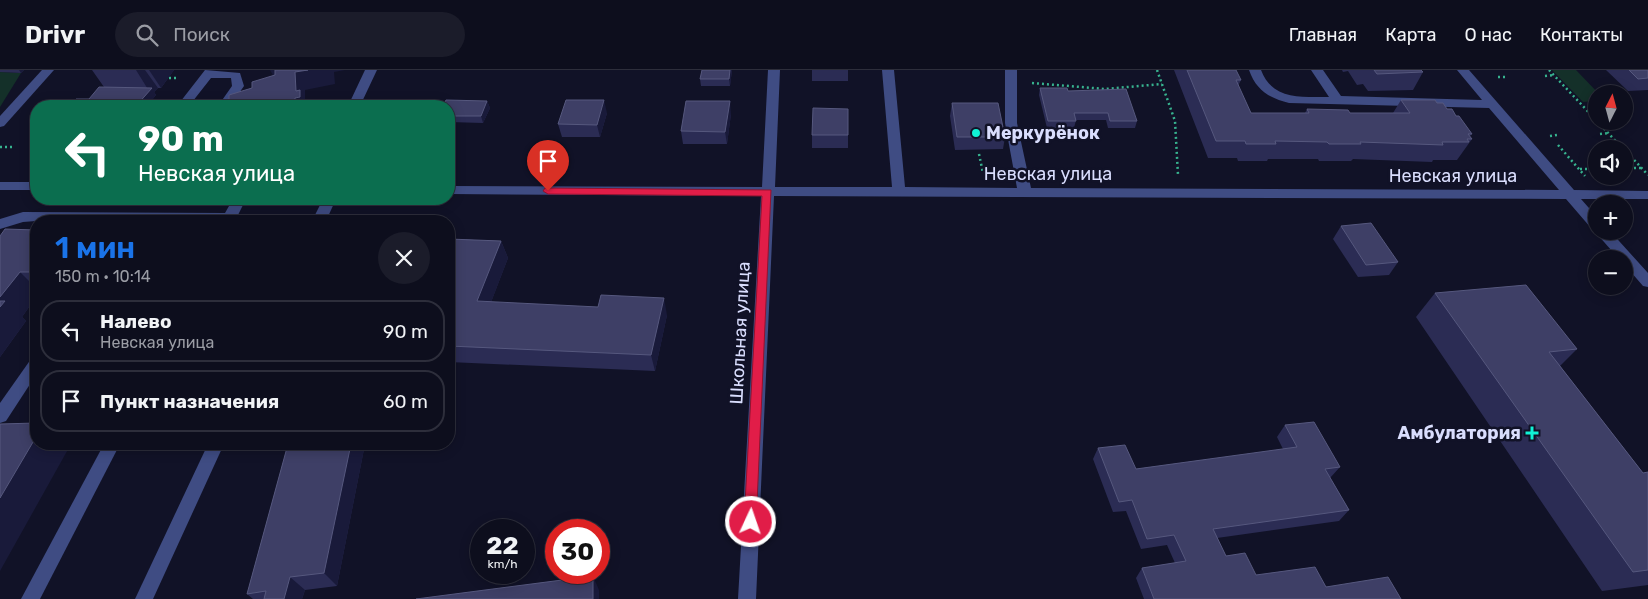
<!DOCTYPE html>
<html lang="ru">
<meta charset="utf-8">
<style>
:root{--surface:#0d0e1d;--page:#1b1c2a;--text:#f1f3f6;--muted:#9a9ca4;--line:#2d2e3b;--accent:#1a73e8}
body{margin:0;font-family:Rubik,sans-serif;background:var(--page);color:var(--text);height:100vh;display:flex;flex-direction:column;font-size:19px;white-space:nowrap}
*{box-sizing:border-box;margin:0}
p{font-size:16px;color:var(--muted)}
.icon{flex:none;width:28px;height:28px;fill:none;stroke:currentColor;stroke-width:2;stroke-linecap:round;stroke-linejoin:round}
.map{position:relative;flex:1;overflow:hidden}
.drawer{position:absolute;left:30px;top:145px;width:425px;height:235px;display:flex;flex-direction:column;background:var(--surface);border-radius:20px;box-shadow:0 2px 12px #0003,0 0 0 1px var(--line)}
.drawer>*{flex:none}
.top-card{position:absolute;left:30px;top:30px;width:425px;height:105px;border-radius:20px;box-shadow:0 2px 12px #0003,0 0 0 1px var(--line);background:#0b6e4f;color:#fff;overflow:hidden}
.needle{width:32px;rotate:6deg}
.fabs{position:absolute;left:1588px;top:15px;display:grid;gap:10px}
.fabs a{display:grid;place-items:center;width:45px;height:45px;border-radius:50%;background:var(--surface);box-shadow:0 2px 12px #0003,0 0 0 1px var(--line);font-size:25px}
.speed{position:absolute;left:470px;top:449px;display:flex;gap:10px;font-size:25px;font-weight:700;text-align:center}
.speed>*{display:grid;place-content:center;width:65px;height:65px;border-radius:50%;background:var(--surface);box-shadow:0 2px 12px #0003,0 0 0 1px var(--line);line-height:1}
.speed small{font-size:12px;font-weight:400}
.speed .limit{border:8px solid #d22;background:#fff;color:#111}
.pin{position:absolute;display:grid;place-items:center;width:42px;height:42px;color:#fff;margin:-51px -21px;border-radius:50% 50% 50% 0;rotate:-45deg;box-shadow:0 0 5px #0007}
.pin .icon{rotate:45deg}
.me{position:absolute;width:55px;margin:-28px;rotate:3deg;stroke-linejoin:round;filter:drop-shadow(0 0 4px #0008)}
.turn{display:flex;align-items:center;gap:18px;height:105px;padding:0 25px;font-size:22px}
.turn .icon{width:65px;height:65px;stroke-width:2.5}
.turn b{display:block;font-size:35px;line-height:42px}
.round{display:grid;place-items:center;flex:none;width:52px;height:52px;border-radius:26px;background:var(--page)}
.overview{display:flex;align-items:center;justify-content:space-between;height:85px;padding:0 25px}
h1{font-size:30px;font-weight:600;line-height:38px;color:var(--accent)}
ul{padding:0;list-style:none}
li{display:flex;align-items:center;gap:15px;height:62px;margin:0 10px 8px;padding:0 15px;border:2px solid var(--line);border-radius:20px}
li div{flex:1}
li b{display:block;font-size:19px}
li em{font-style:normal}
header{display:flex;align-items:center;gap:30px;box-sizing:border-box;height:70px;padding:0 25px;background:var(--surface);border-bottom:1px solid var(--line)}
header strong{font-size:24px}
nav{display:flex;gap:28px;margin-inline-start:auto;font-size:18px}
.search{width:350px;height:45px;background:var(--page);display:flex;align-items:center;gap:12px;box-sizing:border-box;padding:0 18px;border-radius:28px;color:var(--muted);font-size:19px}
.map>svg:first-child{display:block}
.green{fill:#143029}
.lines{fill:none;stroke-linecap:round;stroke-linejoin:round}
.path{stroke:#37b38f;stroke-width:2.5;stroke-dasharray:2 3;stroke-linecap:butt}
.minor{fill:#3f4c83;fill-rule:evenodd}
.wall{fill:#2b2c54}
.shaded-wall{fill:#191a3a}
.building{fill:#3e3f66;stroke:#56587e}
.route{fill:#e11d48;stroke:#92132f}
.poi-dot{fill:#10f2d5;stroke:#111227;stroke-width:2}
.labels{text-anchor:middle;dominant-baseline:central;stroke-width:5;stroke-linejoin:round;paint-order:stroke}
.poi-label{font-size:18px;font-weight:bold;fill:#d9ddfd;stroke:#111227;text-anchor:start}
.street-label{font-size:18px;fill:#d9ddfd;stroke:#111227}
</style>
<header>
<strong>Drivr</strong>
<div class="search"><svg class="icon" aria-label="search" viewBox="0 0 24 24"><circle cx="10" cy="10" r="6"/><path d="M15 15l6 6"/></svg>Поиск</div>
<nav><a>Главная</a><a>Карта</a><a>О нас</a><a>Контакты</a></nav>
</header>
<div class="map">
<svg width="1648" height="529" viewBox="0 0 1648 529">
<rect width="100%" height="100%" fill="#111227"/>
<g class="green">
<polygon points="1552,0 1576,0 1599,24 1596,24 1596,31 1583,32"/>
<polygon points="0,2 21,3 0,37"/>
</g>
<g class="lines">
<g class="path">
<polyline points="1157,0 1175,51 1178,105"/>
<polyline points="1549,0 1596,50"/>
<polyline points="1545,6 1554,5"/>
<polyline points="1498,7 1505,7"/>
<polyline points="169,8 179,8"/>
<polyline points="1032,13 1105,19 1162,14"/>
<polyline points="1597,51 1623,79"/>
<polyline points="1600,64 1609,63"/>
<polyline points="1550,66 1557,65"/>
<polyline points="1558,75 1585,106"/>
<polyline points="0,77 12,77"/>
<polyline points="1624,79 1648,105"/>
<polyline points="979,84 983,103"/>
<polyline points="1624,98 1641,98"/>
<polyline points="1580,99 1596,99"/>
</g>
<g class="minor">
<polygon points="42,0 54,0 4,56 0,57 0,46"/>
<polygon points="205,0 240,3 244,16 230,36 218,36 232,16 231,8 211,8 189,36 177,36"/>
<polygon points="365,0 377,0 360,36 348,36"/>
<path d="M768 0H780L775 117H892L882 0H894L905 117 1017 118 1005 53V0H1017V53L1031 118 1559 120 1489 38 1289 33C1269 28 1256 20 1249 0H1261C1272 30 1302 27 1329 27L1311 0H1323L1341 26 1482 30 1457 0H1469L1574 120 1648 121V129H1581L1596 146V161H1610L1648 203V217L1643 216 1624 194V189H1619L1597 164 1595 161 1596 160 1591 158 1566 129 774 126 756 529H738L761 126 449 124V116L762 117Z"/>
<rect x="0" y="112" width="36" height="8"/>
<polygon points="233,129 246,129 235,151 36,151 23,152 0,159 0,149 23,142 225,143"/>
<polygon points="323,129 336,129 326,151 312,151"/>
<polygon points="36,287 36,305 6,351 0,353 0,333 31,289"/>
<polygon points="104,374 120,374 40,529 21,529"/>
<polygon points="208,374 224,374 153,529 135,529"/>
</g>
</g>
<g class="wall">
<polygon points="0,0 24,0 21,3 0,2"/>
<polygon points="92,0 174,0 161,18 158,18 154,22 156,25 147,36 69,36 89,29 104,17"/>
<polygon points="702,0 732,0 730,16 701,16 700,9"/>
<rect x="812" y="0" width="36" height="11"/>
<polygon points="1174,0 1236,0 1241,10 1238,16 1251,43 1305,43 1307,39 1350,43 1393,43 1401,30 1437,33 1447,39 1456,46 1472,64 1470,66 1472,69 1457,90 1433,90 1432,92 1353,89 1351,91 1319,91 1318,89 1268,89 1267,91 1238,91 1237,88 1208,88"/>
<polygon points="1342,0 1421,0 1423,2 1413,20 1368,21 1363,14 1357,15 1348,1 1343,2"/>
<polygon points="1606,0 1648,0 1648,20 1628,21"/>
<polygon points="1040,18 1068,21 1137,51 1135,58 1108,58 1106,50 1076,50 1074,58 1047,58 1039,25"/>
<polygon points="487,31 490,38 483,53 449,52 449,36"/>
<polygon points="952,33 1005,67 1003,79 955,80 950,46"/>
<polygon points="607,43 600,67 562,67 558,54"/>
<polygon points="731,44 727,74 683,74 681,61"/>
<rect x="812" y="65" width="36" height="13"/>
<polygon points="1341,156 1398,192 1389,205 1358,207 1333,169"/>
<polygon points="36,160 36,227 22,247 26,251 0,287 0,166"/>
<polygon points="449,169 501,171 508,188 491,232 667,245 655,301 449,292"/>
<polygon points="1435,223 1577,279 1560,296 1643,403 1648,402 1648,515 1602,521 1416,247"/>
<polygon points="1285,355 1340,397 1330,408 1349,440 1339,451 1217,468 1226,486 1256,505 1401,529 1144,529 1136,508 1142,498 1175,493 1167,475 1141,479 1126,441 1113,442 1093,389 1098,378 1136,399 1283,379 1277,367"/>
<polygon points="288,374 365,374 337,516 305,520 302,529 253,529 247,524"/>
</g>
<g class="shaded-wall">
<polygon points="19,0 24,0 21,3"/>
<polygon points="136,0 145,0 158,18 154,22 156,25 147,36 136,36 149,21"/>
<polygon points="149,0 174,0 161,18"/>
<polygon points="270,0 276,0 279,16"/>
<polygon points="308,0 345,0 334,2 335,14 305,20 305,29 309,36 297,36 295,34 295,2"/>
<polygon points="730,0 732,0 730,16 729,9"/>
<polygon points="604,30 607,43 600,67 597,55"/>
<polygon points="233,31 236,36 231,36 229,32"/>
<polygon points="487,31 490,38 483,53 481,46"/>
<polygon points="730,31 731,44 727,74 725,62"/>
<polygon points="501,171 508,188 485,248 477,231"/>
<polygon points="20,202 36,218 36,227 22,247 26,251 0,287 0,227"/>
<polygon points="664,228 667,245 655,301 651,285"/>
<polygon points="36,367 36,374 71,374 0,501 0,428"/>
<polygon points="351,374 365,374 337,516 324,503"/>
<polygon points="593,506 599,520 599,529 593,529"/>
<polygon points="290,507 305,520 302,529 284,529"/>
</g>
<g class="building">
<polygon points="275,0 308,0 295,2 296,21 300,20 300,27 295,28 295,34 300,33 300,36 233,36 233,31 229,32 229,25 252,18 252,12 275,5"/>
<polygon points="702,0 730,0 729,9 700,9"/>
<polygon points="1187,0 1236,0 1241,10 1236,10 1251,43 1309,43 1307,39 1348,40 1350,43 1410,43 1401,30 1435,30 1437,33 1443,33 1447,39 1452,39 1456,46 1459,46 1472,64 1468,64 1472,69 1467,69 1469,72 1442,72 1443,75 1360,72 1361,74 1329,74 1327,72 1275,71 1276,74 1246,74 1245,71 1216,71"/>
<polygon points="1374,0 1421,0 1423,2 1377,4"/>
<polygon points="1629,0 1648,0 1648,8 1638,9"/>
<polygon points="99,17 152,18 136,36 69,36 76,29 89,29"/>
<polygon points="1040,18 1067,18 1068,21 1126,19 1137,51 1110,51 1108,43 1074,43 1076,51 1048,51"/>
<polygon points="446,30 487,31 481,46 449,46 449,36 443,36"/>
<polygon points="566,30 604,30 597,55 558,54"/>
<polygon points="686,31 730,31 725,62 681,61"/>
<polygon points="952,33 998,33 1005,67 957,67"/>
<polygon points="813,38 848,39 848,65 812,65"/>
<polygon points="1371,153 1398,192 1366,195 1341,156"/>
<polygon points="5,159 36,160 36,202 20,202 0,227 0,166"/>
<polygon points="449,169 501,171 477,231 598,237 601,225 664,228 651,285 449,276"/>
<polygon points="1526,215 1577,279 1549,282 1643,403 1648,402 1648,500 1633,502 1435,223"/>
<polygon points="0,231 5,231 0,237"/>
<polygon points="1314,352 1340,397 1325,399 1349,440 1213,459 1226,486 1245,483 1256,505 1315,497 1326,517 1388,507 1401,529 1154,529 1142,498 1186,491 1174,465 1147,469 1132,430 1119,432 1098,378 1125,375 1136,399 1297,377 1285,355"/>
<polygon points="36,353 36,367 0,428 0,354"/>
<polygon points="288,374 351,374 324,503 290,507 284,529 264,529 266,521 247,524"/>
<polygon points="593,506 593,529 416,529"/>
</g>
<polygon class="route" points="545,118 771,120 756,456 751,458 746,456 744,452 762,126 548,124 543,121"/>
<g class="poi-dot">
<circle cx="976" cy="63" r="5"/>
<path d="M1529.5 355.5h5v5h5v5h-5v5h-5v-5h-5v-5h5z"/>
</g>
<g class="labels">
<g class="poi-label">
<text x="986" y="63">Меркурёнок</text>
<text x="1521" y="363" text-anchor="end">Амбулатория</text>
</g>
<g class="street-label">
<text x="1048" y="104">Невская улица</text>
<text x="1453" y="106">Невская улица</text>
<text transform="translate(740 263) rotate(-87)">Школьная улица</text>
</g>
</g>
</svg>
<div class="fabs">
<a><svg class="needle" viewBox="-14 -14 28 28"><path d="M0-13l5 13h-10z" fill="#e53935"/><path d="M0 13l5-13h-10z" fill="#9a9ca4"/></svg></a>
<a><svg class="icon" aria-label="sound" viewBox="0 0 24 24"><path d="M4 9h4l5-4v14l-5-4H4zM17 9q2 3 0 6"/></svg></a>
<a>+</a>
<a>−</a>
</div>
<div class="speed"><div>22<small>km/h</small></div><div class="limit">30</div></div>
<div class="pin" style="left:548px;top:121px;background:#d93025"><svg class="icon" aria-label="arrive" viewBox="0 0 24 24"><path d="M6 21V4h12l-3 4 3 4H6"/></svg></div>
<svg class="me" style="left:751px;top:452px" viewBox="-20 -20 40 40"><circle r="17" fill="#e11d48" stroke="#fff" stroke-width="3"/><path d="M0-11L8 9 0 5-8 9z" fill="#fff"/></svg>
<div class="top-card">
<div class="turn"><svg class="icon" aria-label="left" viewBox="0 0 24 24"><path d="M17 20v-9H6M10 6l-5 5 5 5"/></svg><div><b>90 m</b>Невская улица</div></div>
</div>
<section class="drawer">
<div class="overview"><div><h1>1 мин</h1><p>150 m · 10:14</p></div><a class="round"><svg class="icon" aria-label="close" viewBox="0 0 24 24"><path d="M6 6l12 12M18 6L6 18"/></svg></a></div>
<ul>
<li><svg class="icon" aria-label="left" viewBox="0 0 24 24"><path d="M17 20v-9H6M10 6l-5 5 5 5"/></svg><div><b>Налево</b><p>Невская улица</p></div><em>90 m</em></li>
<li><svg class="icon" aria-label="arrive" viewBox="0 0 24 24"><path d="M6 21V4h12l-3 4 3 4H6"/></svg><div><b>Пункт назначения</b></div><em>60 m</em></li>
</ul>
</section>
</div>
